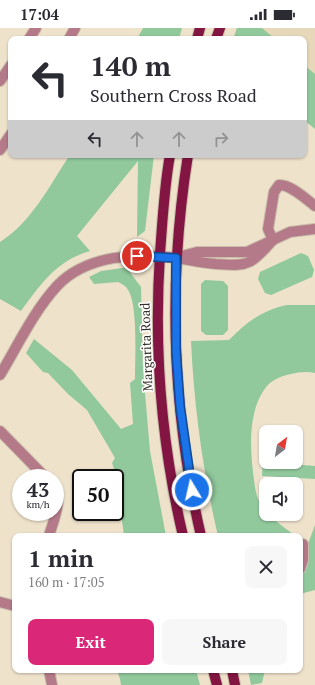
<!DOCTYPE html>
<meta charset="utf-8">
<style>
:root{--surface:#fff;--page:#f7f7f7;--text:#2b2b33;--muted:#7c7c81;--accent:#db2777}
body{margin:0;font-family:"PT Serif",serif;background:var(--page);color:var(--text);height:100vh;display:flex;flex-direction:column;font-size:15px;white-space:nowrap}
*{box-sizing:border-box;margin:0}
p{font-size:13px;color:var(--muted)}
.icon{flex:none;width:22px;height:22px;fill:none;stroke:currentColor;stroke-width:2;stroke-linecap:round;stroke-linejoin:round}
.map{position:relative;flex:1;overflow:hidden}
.details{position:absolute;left:12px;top:505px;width:291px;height:140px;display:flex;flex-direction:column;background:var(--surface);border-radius:8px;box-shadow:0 1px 3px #0004}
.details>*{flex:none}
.guide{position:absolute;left:8px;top:8px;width:299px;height:122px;border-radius:8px;box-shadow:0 1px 3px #0004;background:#fff;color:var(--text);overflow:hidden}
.needle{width:26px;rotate:31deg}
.tools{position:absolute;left:259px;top:397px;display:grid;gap:8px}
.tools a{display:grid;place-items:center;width:44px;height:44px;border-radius:8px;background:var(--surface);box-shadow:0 1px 3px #0004;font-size:20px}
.speed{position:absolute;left:12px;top:441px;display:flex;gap:8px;font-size:20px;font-weight:700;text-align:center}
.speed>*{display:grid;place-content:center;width:52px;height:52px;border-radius:50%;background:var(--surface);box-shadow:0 1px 3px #0004;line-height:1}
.speed small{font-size:10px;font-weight:400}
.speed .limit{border:2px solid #111;border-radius:6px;background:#fff;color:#111}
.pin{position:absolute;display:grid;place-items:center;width:34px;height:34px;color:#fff;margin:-17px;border:2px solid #fff;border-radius:50%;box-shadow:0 1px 4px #0007}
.me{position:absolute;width:44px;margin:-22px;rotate:351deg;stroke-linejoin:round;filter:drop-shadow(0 0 3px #0008)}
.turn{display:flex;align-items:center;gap:14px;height:84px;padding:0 16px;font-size:18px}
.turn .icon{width:52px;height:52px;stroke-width:2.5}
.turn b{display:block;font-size:28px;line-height:34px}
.lanes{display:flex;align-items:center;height:38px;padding:0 16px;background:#0003;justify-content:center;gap:20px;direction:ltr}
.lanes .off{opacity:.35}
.round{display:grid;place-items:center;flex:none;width:42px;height:42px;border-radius:8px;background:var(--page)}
.head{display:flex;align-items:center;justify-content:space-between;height:68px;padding:0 16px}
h1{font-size:24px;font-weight:700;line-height:30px}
.action{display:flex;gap:8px;margin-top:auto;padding:8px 16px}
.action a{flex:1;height:46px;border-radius:8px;background:var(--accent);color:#fff;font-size:16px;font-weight:700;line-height:46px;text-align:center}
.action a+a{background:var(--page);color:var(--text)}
.status{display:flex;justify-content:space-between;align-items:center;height:28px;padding:0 20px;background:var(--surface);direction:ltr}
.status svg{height:11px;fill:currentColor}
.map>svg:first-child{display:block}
.built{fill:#e7d8ba}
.green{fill:#91c99c}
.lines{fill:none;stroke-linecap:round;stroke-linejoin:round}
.minor-casing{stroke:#c9beaa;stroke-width:12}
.major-casing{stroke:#c9beaa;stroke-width:12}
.minor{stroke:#b57a89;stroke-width:10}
.major{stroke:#821542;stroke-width:10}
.route-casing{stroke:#114b97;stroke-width:10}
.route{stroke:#1a73e8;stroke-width:7}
.labels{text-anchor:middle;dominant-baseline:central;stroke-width:3;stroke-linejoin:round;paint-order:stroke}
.street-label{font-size:13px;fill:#332e26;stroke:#fff}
</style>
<div class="status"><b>17:04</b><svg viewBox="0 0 49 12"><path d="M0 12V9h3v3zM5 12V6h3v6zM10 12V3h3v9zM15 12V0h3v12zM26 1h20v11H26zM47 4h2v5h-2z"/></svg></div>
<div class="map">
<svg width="315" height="657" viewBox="0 0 315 657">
<rect width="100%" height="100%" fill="#eee2cb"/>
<polygon class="built" points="240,0 315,0 315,84 304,76 304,11 236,11"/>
<g class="green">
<polygon points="143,0 182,0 179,11 137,11"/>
<polygon points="237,0 262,0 275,11 233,11"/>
<polygon points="304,37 315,46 315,101 304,92"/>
<path d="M70 127H154L145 203 137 209 138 133 77 208 90 223C57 232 40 257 21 283L0 271V214C32 194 49 158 70 127Z"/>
<polygon points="301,225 308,228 314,242 312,249 271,267 265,265 258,251 260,244"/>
<path d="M129 239V243L141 259 143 342 150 423 166 508H124L116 447 112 435 115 430 87 382 68 366 48 345 43 344 26 325 34 311 72 342 121 401 133 396 130 355 135 351C135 332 138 276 128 262 126 258 122 256 118 254L94 256 89 249 101 243Z"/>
<polygon points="205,252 223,253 228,258 228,302 223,307 206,307 201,303 201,256"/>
<path d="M287 277H315V345C307 343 299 344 291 346 282 348 273 351 267 358 247 382 250 423 254 452 255 459 256 467 259 473 267 489 281 496 295 508H218C203 444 194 379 191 313L229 312C246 295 262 282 287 277Z"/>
<polygon points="263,428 266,428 266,434 315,438 315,451 262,448"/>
<polygon points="315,497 315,562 300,566 300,551 308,535 308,516"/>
<polygon points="117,642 196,642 200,657 121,657 120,651"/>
<polygon points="248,642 265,642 262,655 251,657"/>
</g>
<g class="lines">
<defs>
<g id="minor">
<polyline points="29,11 36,0"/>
<polyline points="69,11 75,0"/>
<polyline points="0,53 11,37"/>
<polyline points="0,122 11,106"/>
<path d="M273 212 268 201 274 164 279 157C290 156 306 171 315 178"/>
<polyline points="178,229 197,224 247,224 290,204 315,201"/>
<path d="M0 347C18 317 34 283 57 258 86 227 138 224 177 230 190 232 202 235 216 236 226 236 239 239 249 234 258 230 266 219 273 212"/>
<polyline points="0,403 46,450"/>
<path d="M49 508C53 493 62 476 55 461"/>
<polyline points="300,541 303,532 303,516"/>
<polyline points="0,574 15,578"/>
<polyline points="49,642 52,657"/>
</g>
<g id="major">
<polyline points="197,11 200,0"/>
<polyline points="216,11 220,0"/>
<path d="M170 127C165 155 163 183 161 212 153 312 160 410 183 508"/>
<path d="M188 127C168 253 172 383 201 508"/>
<polyline points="213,642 217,657"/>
<polyline points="232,642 235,657"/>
</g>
</defs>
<use href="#minor" class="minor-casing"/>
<use href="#major" class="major-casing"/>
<use href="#minor" class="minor"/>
<use href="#major" class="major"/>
</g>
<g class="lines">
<defs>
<polyline id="route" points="137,228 176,230 176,322 180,378 192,462"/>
</defs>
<use href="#route" class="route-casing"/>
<use href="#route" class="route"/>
</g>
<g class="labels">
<g class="street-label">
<text transform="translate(146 319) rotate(-92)">Margarita Road</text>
</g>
</g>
</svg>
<div class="tools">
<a><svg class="needle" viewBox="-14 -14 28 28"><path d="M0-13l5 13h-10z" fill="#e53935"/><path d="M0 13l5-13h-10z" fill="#7c7c81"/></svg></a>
<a><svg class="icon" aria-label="sound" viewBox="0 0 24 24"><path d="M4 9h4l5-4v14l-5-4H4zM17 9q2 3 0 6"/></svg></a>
</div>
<div class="speed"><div>43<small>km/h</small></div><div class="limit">50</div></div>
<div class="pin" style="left:137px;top:228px;background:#d93025"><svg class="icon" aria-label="arrive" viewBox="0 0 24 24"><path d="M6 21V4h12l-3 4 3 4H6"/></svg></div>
<svg class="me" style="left:192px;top:462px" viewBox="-20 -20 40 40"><circle r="17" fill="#1a73e8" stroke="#fff" stroke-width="3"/><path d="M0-11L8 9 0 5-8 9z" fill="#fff"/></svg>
<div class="guide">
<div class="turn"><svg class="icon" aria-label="left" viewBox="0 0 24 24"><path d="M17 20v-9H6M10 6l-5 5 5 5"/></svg><div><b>140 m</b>Southern Cross Road</div></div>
<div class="lanes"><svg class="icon" aria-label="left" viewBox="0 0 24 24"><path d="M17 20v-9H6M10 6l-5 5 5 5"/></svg><svg class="icon off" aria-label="ahead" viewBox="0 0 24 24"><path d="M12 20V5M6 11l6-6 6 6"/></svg><svg class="icon off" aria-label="ahead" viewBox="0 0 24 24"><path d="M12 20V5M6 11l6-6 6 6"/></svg><svg class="icon off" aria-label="right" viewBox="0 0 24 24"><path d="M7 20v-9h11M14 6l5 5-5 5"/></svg></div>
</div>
<section class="details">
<div class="head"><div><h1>1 min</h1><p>160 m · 17:05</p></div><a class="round"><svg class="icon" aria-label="close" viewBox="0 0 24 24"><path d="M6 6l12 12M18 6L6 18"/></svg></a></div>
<div class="action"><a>Exit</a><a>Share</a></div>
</section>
</div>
